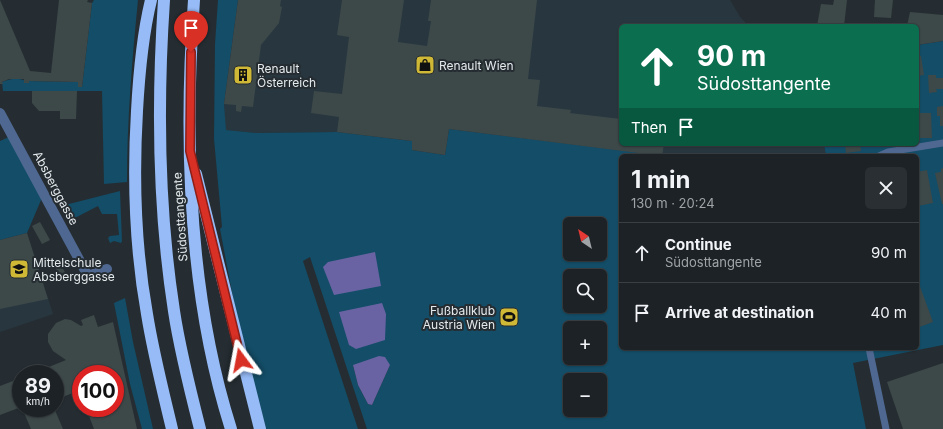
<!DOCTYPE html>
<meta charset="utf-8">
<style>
:root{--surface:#1c2226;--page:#292f32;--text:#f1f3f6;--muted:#a0a4a7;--line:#3a3f43}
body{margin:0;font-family:Inter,sans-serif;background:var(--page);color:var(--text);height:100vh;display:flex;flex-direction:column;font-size:15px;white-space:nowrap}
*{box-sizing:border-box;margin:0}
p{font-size:13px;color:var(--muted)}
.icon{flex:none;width:22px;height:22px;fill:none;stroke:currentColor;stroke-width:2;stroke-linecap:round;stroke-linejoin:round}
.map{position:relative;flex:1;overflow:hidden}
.side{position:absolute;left:619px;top:154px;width:300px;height:196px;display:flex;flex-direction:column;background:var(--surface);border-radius:6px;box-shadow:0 1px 3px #0004,0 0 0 1px var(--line)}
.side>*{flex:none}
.banner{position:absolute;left:619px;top:24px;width:300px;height:122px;border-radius:6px;box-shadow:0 1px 3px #0004,0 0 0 1px var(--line);background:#0b6e4f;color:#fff;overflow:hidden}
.needle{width:26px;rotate:325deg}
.buttons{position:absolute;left:563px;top:217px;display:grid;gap:8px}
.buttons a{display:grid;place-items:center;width:44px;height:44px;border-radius:6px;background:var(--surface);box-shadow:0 1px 3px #0004,0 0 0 1px var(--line);font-size:20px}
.speed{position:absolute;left:12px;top:365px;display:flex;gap:8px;font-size:20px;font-weight:700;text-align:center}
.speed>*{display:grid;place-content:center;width:52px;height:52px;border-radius:50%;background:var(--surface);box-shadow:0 1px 3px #0004,0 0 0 1px var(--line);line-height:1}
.speed small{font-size:10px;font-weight:400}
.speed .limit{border:6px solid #d22;background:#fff;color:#111}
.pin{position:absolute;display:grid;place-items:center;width:34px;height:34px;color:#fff;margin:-41px -17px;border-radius:50% 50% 50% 0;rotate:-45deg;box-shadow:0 0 4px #0007}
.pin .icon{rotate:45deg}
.me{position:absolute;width:44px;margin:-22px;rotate:347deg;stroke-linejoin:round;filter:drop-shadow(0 0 3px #0008)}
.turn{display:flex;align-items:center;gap:14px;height:84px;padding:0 12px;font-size:18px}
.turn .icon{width:52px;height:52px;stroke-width:2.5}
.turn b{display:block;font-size:28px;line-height:34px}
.then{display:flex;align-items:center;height:38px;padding:0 12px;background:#0003;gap:8px;font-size:15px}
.round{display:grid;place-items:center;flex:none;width:42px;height:42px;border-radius:6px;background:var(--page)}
.headline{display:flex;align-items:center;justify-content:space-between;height:68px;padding:0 12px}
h1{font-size:24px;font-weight:700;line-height:30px}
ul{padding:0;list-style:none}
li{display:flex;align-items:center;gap:12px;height:60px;padding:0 12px;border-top:1px solid var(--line)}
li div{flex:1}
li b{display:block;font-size:15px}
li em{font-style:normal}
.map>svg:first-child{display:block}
.built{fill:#28373f}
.green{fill:#134d67;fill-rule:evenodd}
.water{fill:#6963a3}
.building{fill:#3d4849}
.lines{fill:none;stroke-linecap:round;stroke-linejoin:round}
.service{stroke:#4f6891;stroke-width:7}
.minor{stroke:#4f6891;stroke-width:10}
.motorway{stroke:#96bbf7;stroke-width:12}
.route-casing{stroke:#8d1f18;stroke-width:10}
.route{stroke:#d93025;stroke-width:7}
.labels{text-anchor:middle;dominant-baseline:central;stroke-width:4;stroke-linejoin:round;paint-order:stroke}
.poi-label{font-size:12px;fill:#e4e9ec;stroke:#252d32;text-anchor:start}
.street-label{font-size:12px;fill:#e4e9ec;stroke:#252d32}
</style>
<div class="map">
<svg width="943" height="429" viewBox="0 0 943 429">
<rect width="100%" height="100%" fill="#252d32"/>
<g class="built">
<polygon points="238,0 730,0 740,17 749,26 621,26 621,144 824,144 826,156 667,156 449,129 445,155 412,150 412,141 337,132 256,133 225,130 224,104"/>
<polygon points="27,233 53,314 0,332 0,240"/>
</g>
<g class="green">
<path d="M94 0H138C132 61 127 121 127 182L104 184 102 91H3L2 82C11 78 21 77 29 83V81L78 82V87H82L92 3Z"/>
<path d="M218 0H238L224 104 226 130 256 133 337 132 412 141V150L445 155 449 129 667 156H621V348H917V156H826L824 144H917V45L943 41V345L853 363 866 429H367L310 257 303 261 358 429H266L238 324 220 229 222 227 214 139 215 44ZM570 224H600V254H570ZM570 276H600V306H570ZM570 328H600V358H570ZM353 365H390L372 405 368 404 358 385ZM570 380H600V410H570Z"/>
<polygon points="13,135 44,193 27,233 0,240 0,141"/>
<polygon points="120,191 122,241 121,243 114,241 110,243 108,238 110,236 119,235 117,214 102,214 98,206 69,221 61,206"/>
<polygon points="125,298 133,342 153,429 142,429 130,384 114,303"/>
</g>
<g class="water">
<polygon points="375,252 381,286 334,295 323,267 328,262"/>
<polygon points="382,303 386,314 385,340 356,349 349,345 339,312"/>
<polygon points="379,356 385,357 390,365 372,405 368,404 358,385 353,365"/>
</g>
<g class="building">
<polygon points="0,0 30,71 51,73 59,0 88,0 87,2 92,3 82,87 78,87 78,82 29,81 29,83 24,83 24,79 9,79 2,82 3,84 0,84"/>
<polygon points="238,0 281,0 280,6 282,7 279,23 261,45 253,107 242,106 241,112 236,111 236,105 224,104"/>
<polygon points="342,0 404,0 398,42 427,46 431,21 428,21 431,0 537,0 528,79 540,80 537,106 571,110 570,113 621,119 621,144 664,144 662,156 449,129 445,155 412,150 412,141 337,132 339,117 311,113 314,91 342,94 349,37 337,35"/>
<polygon points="834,0 847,0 844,26 817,26 821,4 833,5"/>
<polygon points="875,0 893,0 891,18 874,17"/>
<polygon points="910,12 943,15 943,41 917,45 917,26 907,26"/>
<polygon points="917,56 921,56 924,75 917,76"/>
<polygon points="928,75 936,75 936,78 943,78 943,89 936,89 937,92 929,93"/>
<polygon points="32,91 77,91 76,119 60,119 60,111 39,111 32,103"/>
<polygon points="943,106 943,126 940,126 940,116 937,116 937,107"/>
<polygon points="917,113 931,113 932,138 917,138"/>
<polygon points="845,144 860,144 861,151 846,153"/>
<polygon points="943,168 943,204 942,204 935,173 941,172 941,169"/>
<polygon points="927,170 933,203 918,206 917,172"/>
<polygon points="40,222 50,240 42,244 32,226"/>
<polygon points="27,233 48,299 0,309 0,240"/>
<polygon points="61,265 66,274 61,277 55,267"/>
<polygon points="917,278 933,322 917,328"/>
<polygon points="94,315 98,327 113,322 137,429 94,429 86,408 115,408 115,374 81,374 81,394 74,397 73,393 65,396 59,403 55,401 55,374 41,374 39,371 66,360 53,351 48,342 48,334 56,323 65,319 71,320 81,326 83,325 81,320"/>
<polygon points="943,363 943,429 903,429 887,382"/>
<polygon points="18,379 21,386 21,407 0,415 0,386"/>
<polygon points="22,408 54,408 63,429 31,429"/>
</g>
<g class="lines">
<g class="service">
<polyline points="879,156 888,152 943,143"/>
<polyline points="869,348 886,429"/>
</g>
<polyline class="minor" points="0,113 88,276 107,269"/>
<g class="motorway">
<path d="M151 0C142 37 139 74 137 111 133 178 135 247 147 314 153 352 163 391 172 429"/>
<path d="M164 0C157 104 158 208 174 311 180 351 190 390 200 429"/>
<path d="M194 0C184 140 188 294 231 429"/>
<polyline points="196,174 260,429"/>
</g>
</g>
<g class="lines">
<defs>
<polyline id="route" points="191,52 190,151 241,360"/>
</defs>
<use href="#route" class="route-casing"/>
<use href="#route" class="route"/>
</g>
<defs>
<symbol id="shop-square" viewBox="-11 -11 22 22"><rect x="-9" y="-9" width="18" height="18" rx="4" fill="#d0b837" stroke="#252d32"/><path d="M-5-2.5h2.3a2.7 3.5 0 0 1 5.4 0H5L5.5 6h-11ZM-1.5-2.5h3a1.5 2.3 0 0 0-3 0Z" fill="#111"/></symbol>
<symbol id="building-square" viewBox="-11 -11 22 22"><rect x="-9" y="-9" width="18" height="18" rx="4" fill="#d0b837" stroke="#252d32"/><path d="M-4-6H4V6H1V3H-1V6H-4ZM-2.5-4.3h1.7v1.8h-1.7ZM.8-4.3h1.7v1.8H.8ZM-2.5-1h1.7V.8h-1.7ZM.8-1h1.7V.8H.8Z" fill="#111"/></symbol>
<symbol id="school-square" viewBox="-11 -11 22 22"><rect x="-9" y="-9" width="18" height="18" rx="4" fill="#d0b837" stroke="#252d32"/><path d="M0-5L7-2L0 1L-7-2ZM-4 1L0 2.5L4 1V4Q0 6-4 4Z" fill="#111"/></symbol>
<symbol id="stadium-square" viewBox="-11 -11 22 22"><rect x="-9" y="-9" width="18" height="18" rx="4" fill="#d0b837" stroke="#252d32"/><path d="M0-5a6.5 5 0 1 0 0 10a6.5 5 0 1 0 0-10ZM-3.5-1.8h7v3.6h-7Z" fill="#111"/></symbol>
</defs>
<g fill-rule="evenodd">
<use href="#shop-square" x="414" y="54" width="22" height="22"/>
<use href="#building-square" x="232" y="64" width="22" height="22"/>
<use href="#school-square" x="8" y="258" width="22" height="22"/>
<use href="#stadium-square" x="498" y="306" width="22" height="22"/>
</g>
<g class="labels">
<g class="poi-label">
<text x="439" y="65">Renault Wien</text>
<text x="257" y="68">Renault<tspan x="257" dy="14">Österreich</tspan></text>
<text x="33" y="262">Mittelschule<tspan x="33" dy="14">Absberggasse</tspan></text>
<text x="495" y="310" text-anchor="end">Fußballklub<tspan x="495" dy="14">Austria Wien</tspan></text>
</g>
<g class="street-label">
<text transform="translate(56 188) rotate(62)">Absberggasse</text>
<text transform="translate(180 217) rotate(-94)">Südosttangente</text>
</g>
</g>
</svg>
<div class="buttons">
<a><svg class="needle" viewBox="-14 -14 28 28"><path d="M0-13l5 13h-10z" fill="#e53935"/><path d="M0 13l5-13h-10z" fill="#a0a4a7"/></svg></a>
<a><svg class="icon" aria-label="search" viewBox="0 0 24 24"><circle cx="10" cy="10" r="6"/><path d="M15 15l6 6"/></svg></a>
<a>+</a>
<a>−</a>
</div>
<div class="speed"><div>89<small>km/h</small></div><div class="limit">100</div></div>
<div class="pin" style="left:191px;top:52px;background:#d93025"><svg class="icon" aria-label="arrive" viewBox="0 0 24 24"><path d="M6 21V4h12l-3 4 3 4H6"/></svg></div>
<svg class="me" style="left:241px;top:360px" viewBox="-20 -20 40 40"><path d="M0-17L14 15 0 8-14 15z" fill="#d93025" stroke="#fff" stroke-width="4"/></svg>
<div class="banner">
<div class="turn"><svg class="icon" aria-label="ahead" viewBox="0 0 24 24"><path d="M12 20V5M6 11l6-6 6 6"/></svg><div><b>90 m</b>Südosttangente</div></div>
<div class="then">Then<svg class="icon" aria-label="arrive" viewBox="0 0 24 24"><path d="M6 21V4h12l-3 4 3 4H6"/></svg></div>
</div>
<section class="side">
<div class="headline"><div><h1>1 min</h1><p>130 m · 20:24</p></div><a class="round"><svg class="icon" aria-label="close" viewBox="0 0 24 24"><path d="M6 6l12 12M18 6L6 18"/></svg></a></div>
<ul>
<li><svg class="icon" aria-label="ahead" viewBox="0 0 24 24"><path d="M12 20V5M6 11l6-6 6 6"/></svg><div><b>Continue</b><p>Südosttangente</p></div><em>90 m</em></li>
<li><svg class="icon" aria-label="arrive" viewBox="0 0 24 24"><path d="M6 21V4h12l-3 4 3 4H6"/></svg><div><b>Arrive at destination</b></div><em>40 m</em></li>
</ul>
</section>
</div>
